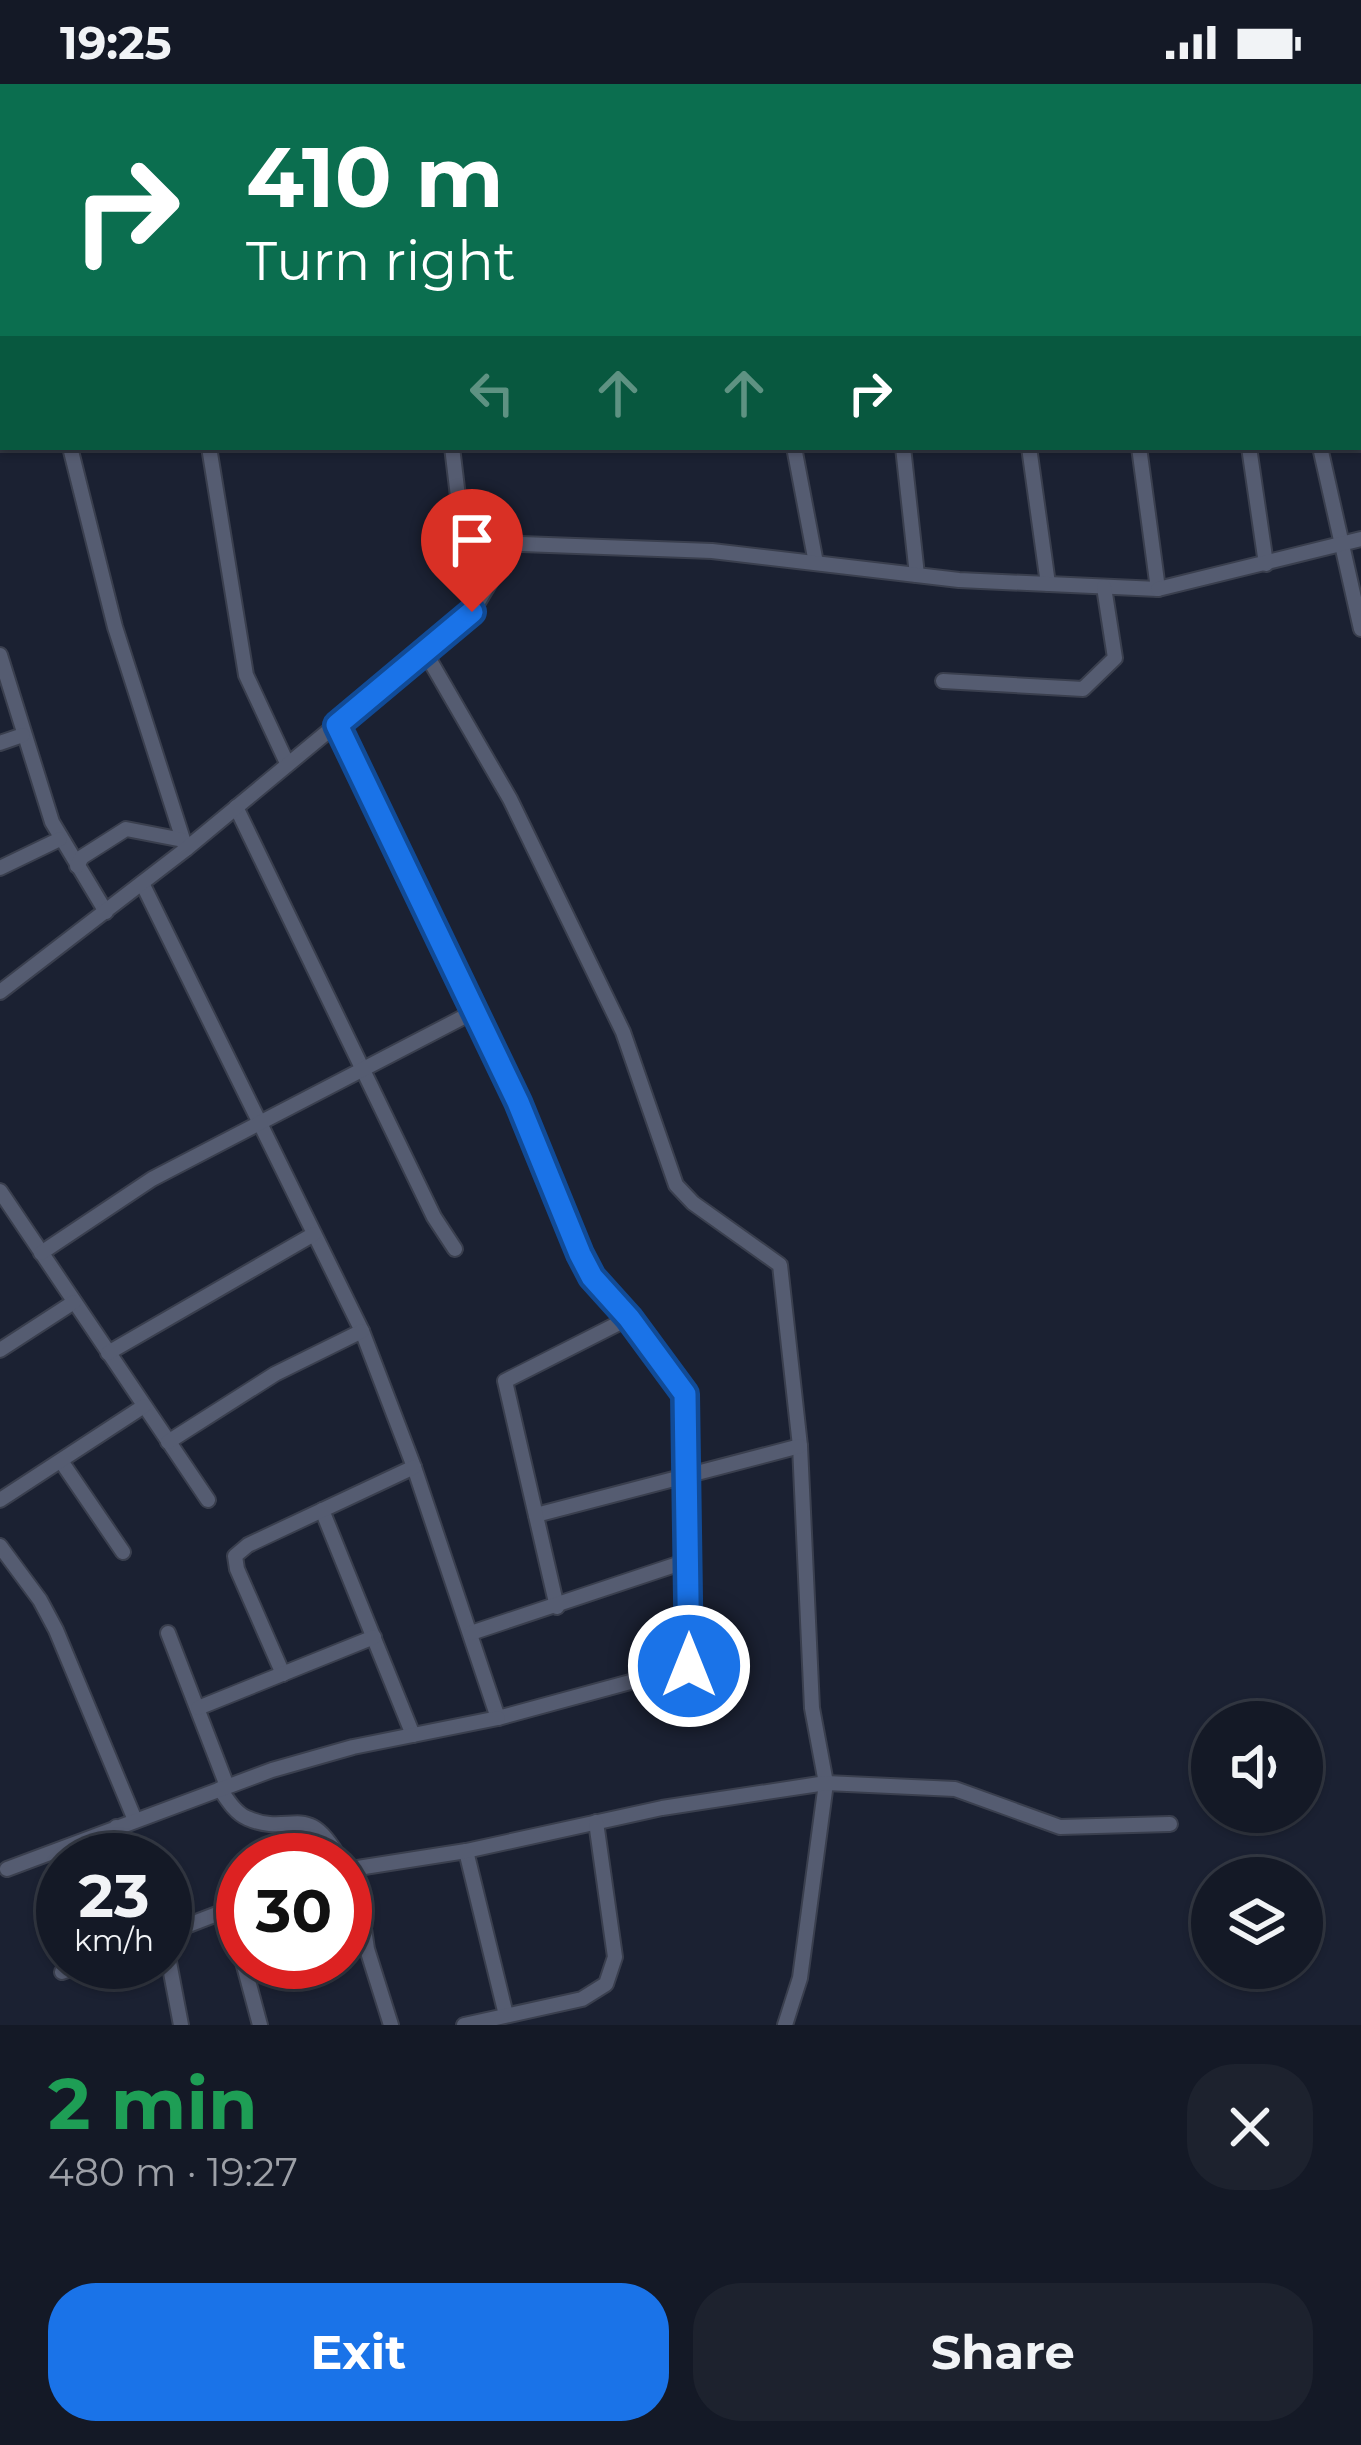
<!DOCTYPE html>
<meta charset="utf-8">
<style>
:root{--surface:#141926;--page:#1d222e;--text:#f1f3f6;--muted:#9da0a7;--line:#333843;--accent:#1a73e8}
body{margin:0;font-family:Montserrat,sans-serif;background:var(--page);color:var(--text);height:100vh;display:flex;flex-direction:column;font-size:45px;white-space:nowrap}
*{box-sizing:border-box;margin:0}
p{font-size:39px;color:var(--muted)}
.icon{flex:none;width:66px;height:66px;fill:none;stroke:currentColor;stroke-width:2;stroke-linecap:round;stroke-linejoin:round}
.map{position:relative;height:1941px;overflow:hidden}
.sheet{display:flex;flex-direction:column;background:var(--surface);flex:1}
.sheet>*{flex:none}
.banner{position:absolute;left:0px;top:0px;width:1362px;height:366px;box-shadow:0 3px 9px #0004,0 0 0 3px var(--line);background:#0b6e4f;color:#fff;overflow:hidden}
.controls{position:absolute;left:1191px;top:1617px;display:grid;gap:24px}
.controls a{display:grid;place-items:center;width:132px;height:132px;border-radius:50%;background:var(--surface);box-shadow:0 3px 9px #0004,0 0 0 3px var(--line);font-size:60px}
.speed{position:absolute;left:36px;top:1749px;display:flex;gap:24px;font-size:60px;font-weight:700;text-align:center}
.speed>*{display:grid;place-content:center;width:156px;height:156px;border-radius:50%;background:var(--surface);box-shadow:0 3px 9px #0004,0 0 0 3px var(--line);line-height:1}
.speed small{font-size:30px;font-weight:400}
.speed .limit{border:18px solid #d22;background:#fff;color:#111}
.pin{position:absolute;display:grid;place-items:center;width:102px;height:102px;color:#fff;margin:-123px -51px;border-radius:50% 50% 50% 0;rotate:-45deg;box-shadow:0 0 12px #0007}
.pin .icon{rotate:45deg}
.me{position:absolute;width:132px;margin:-66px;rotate:0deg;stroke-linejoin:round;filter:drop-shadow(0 0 9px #0008)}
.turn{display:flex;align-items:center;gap:42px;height:252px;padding:0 48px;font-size:54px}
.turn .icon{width:156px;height:156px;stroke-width:2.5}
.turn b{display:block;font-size:84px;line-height:102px}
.lanes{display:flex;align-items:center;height:114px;padding:0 48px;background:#0003;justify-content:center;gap:60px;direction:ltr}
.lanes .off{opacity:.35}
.round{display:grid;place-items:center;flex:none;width:126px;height:126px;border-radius:48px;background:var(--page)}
.overview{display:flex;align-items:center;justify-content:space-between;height:204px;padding:0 48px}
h1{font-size:72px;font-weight:700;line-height:90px;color:#1e9e55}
.primary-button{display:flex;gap:24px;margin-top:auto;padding:24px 48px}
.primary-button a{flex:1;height:138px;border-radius:48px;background:var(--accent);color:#fff;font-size:48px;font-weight:700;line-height:138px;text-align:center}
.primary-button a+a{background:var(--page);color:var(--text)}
.status{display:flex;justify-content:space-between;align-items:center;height:84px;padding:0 60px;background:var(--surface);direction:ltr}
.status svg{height:33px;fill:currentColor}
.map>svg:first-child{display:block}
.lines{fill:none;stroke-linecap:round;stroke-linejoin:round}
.street-casing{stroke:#3a3f4e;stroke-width:18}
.street{stroke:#555c71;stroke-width:14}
.route-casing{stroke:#114b97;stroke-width:30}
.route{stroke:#1a73e8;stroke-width:21}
</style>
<div class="status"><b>19:25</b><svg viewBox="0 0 49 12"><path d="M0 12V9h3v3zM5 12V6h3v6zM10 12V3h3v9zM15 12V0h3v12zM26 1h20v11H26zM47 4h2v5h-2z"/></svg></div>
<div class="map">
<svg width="1361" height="1941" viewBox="0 0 1361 1941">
<rect width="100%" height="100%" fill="#1b2132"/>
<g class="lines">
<defs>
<g id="street">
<polyline points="27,0 28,3"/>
<polyline points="338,0 339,3"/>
<polyline points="918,0 918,3"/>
<polyline points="1013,0 1014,3"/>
<polyline points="1242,0 1243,3"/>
<polyline points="975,3 1002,0"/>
<polyline points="1359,6 1361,6"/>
<polyline points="0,214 3,217"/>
<polyline points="70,363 115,543 186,765"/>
<polyline points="209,363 246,591 287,679"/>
<polyline points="794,363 816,479"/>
<polyline points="903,363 917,491"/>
<polyline points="1029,363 1048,500"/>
<polyline points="1249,363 1266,480"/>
<polyline points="1320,363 1361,545"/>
<polyline points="464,458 712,467 959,496 1158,505 1139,363"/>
<polyline points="1158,505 1361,455"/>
<polyline points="472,528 513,460"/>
<polyline points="425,568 510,715 623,948 676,1101 693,1119 780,1181 800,1362 812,1624 826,1699 800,1894 785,1941"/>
<polyline points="0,571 52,738 106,828"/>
<polyline points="943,597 1083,605 1115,574 1104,503"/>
<polyline points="337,641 518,1018 580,1170 593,1193 629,1234 685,1310 684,1441 691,1561 684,1630"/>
<polyline points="0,659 23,651"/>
<polyline points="236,723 434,1133 455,1165"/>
<polyline points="77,782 82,773 126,745 183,756"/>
<polyline points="0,784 60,755"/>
<polyline points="142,799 362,1247 414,1383 498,1634 689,1582"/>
<polyline points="0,908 186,765 472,528 452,363"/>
<polyline points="0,1107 208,1416"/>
<polyline points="41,1169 152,1095 475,927"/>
<polyline points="0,1266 74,1218"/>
<polyline points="108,1269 314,1150"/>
<polyline points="168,1358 275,1290 362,1247"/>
<polyline points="61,1377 123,1468"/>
<polyline points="0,1416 144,1322"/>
<polyline points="322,1426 413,1651"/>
<polyline points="536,1431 800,1362"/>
<polyline points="0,1462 40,1516 56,1546 135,1736"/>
<polyline points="557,1523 505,1297 629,1234"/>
<polyline points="168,1549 227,1702"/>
<polyline points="471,1549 687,1477"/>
<polyline points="283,1590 237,1485 235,1472 248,1461 414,1383"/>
<polyline points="198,1624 374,1553"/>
<path d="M220 1705C227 1715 235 1729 247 1734 292 1754 307 1714 340 1776"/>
<polyline points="116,1743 129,1776"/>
<polyline points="466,1767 506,1931"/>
<polyline points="355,1784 367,1865 391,1941"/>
<polyline points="7,1785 272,1686 353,1663 498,1634"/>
<polyline points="345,1786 466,1767 662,1724 826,1699 955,1705 1060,1743 1170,1740"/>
<polyline points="229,1825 243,1877"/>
<polyline points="168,1849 169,1878 181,1941"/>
<polyline points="165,1850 243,1820"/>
<polyline points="243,1878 260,1941"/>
<polyline points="62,1888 89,1878"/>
<polyline points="464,1941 582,1915 606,1900 615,1873 596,1738"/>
</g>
</defs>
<use href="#street" class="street-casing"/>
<use href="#street" class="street"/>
</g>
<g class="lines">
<defs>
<polyline id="route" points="472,528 337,641 518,1018 580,1170 592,1193 629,1234 685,1310 689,1582"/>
</defs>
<use href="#route" class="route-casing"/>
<use href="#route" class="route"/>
</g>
</svg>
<div class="controls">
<a><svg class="icon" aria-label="sound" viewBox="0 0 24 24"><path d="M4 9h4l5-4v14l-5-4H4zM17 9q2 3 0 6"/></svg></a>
<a><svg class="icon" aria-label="layers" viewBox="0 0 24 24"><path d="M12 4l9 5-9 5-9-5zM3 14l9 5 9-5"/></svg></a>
</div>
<div class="speed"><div>23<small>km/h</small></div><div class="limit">30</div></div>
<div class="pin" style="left:472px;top:528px;background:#d93025"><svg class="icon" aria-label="arrive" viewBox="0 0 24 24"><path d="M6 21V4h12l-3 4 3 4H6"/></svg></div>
<svg class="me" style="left:689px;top:1582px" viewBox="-20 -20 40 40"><circle r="17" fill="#1a73e8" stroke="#fff" stroke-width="3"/><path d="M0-11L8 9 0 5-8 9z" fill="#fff"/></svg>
<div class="banner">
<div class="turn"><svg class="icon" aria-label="right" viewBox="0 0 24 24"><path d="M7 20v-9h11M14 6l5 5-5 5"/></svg><div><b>410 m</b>Turn right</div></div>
<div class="lanes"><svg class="icon off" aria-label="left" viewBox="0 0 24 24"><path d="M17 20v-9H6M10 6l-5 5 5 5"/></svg><svg class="icon off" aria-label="ahead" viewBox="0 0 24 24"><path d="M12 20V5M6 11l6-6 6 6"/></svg><svg class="icon off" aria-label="ahead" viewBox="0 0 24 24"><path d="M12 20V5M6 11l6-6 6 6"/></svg><svg class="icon" aria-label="right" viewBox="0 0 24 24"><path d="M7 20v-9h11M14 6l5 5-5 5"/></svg></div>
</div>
</div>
<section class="sheet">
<div class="overview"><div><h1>2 min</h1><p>480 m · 19:27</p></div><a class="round"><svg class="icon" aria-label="close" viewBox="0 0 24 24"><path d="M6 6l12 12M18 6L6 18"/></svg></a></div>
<div class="primary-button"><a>Exit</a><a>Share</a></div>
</section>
